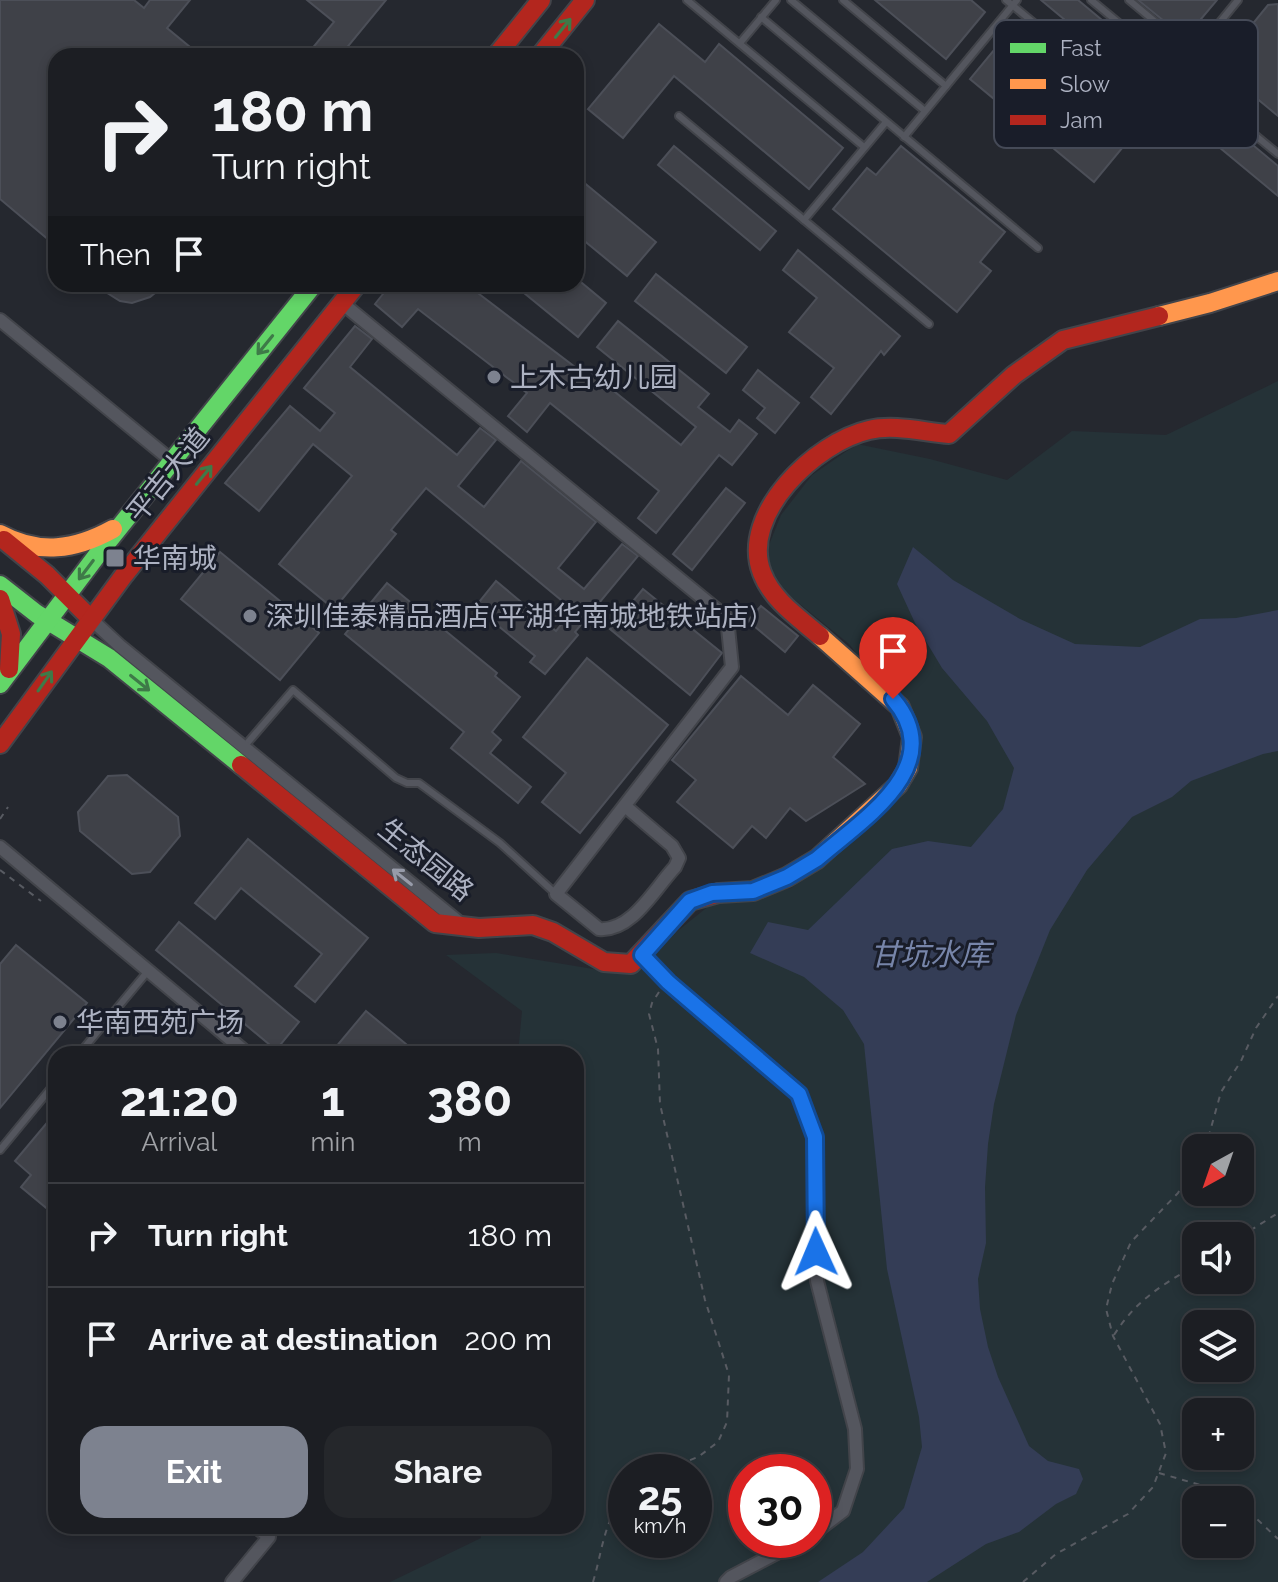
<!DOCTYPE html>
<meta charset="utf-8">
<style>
:root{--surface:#1c1e23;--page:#25272b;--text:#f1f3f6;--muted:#a0a2a6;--line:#3a3c41;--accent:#7d828f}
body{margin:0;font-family:Raleway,"Noto Sans SC",sans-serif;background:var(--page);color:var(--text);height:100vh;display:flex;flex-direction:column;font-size:30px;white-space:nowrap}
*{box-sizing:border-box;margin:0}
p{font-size:26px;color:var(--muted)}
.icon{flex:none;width:44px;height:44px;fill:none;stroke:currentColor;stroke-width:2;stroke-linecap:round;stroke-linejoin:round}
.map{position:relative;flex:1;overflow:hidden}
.side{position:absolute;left:48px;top:1046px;width:536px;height:488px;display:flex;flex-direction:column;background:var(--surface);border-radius:24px;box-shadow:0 4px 12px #0003,0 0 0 2px var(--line)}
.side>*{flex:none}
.guide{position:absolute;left:48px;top:48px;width:536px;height:244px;border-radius:24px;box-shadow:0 4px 12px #0003,0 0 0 2px var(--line);background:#1c1e23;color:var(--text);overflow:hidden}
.needle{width:52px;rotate:220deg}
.tools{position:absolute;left:1182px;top:1134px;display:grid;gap:16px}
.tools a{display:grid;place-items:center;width:72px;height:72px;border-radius:16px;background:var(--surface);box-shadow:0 4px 12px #0003,0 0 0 2px var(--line);font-size:40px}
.speed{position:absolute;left:608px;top:1454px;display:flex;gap:16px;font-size:40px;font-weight:700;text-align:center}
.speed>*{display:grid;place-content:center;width:104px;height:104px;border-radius:50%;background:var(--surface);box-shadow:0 4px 12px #0003,0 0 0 2px var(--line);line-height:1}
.speed small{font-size:20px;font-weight:400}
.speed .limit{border:12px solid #d22;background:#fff;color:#111}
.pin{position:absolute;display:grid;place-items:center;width:68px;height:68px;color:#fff;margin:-82px -34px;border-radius:50% 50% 50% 0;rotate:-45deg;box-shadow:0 0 8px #0007}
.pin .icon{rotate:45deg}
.me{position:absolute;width:88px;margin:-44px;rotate:359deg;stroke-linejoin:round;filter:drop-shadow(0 0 6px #0008)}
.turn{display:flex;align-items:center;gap:28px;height:168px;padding:0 32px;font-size:36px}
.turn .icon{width:104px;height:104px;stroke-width:2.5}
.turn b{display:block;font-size:56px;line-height:68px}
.then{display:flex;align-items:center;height:76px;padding:0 32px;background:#0003;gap:16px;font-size:30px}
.eta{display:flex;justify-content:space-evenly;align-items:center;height:136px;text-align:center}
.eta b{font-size:48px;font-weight:700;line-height:56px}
.button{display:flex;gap:16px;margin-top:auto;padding:16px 32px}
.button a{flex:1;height:92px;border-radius:24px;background:var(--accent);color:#fff;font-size:32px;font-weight:700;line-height:92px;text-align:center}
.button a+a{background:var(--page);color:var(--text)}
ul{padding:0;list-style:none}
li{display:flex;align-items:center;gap:24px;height:104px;padding:0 32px;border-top:2px solid var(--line)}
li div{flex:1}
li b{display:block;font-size:30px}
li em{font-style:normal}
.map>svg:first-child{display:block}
.green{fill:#253237;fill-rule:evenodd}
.water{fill:#343d56}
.building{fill:#3f4148;stroke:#4c4f58;stroke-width:2}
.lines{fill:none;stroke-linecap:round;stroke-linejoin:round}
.lane-casing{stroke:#42444a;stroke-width:10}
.street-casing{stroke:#42444a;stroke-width:16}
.fast-casing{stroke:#42444a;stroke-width:22}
.slow-casing{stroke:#42444a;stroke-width:22}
.jam-casing{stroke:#42444a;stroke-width:22}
.path{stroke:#585b62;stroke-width:2;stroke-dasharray:6 6;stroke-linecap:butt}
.lane{stroke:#54565e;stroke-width:6}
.street{stroke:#54565e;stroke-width:12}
.fast{stroke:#63d668;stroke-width:18}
.slow{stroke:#ff974d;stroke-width:18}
.jam{stroke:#b3261e;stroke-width:18}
.oneway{stroke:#3e7a48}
.oneway2{stroke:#979ba9}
.route-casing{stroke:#114b97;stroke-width:20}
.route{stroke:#1a73e8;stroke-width:14}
.poi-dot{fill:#7d828f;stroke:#191d29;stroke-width:3}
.labels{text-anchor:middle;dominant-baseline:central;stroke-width:6;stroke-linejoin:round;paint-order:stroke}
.poi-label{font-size:28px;fill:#adb2c2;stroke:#191d29;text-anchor:start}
.street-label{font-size:28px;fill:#adb2c2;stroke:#191d29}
.water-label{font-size:30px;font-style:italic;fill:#7785a9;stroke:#191d29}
.key{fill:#191d29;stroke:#454a57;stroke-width:2}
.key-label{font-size:22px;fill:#adb2c2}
</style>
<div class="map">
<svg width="1278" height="1582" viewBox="0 0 1278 1582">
<rect width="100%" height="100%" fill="#25282f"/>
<path class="green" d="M1278 381V1582H390L481 1538 479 1526H576V1054H518L522 1011 446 955 496 953 624 974 710 905 791 888 911 785 919 731 849 644 785 592 769 569V545L781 515 812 475 857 444 930 459 1007 480 1072 431 1166 435ZM1196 1148H1240V1192H1196ZM1196 1236H1240V1280H1196ZM1196 1324H1240V1368H1196ZM1196 1412H1240V1456H1196ZM626 1472H694V1540H626ZM746 1472H814V1540H746ZM1196 1500H1240V1544H1196Z"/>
<polygon class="water" points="913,547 953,580 1020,619 1075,644 1140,647 1200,619 1236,618 1278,610 1278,751 1263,754 1191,781 1172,797 1132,817 1087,870 1050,930 1016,1015 994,1104 988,1144 985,1187 986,1243 978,1279 980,1309 988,1347 998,1377 1029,1446 1048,1461 1079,1469 1083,1479 1076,1494 1056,1504 1019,1532 986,1544 927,1582 818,1582 863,1552 904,1508 922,1447 919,1417 887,1269 864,1044 843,1010 804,977 750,953 768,922 808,930 892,849 928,841 971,847 1003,809 1014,768 987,721 942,668 915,623 897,584"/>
<g class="building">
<polygon points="0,0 134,0 144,8 150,0 190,0 167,28 201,56 56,56 56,246 0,199"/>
<polygon points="307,0 386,0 340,56 306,56 334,22"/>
<polygon points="875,0 971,0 985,12 946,59"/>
<polygon points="1041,0 1078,0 1175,81 1160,99"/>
<polygon points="1138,0 1217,0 1185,38"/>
<polygon points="1278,4 1278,116 1214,63 1244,26 1251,26 1268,5"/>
<polygon points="659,24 705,62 719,44 843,148 809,189 674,76 623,138 588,109"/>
<polygon points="1009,32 1133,135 1094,182 970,79"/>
<polygon points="1199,100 1278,166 1278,196 1184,118"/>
<polygon points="674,146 776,231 760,250 658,165"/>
<polygon points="901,146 1005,232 980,262 991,271 957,312 833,209 867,168 876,175"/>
<polygon points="576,176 656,242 627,276 576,234"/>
<polygon points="798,250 900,336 884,355 881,351 831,414 811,397 834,368 789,332 817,298 783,270"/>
<polygon points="656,274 747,347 726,373 635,301"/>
<polygon points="576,278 606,303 578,337 513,284 576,284"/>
<polygon points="93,284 166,284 150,297 132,303 120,301"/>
<polygon points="391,284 466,284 587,376 590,372 681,445 696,427 597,347 618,321 709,394 698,407 730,432 739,420 757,434 732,465 719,455 656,533 638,518 659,491 550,403 527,432 508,416 527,393 418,309 402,327 375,304"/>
<polygon points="355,326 372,339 350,367 457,455 480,428 496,440 458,486 484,507 521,461 596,522 558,568 584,589 622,544 638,556 575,632 578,635 545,674 530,662 535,656 475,607 496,581 556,631 573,610 426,488 391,530 396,534 334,609 279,564 352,476 313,444 259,511 225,483 290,406 320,431 335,413 304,388"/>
<polygon points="758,370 799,403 775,433 757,418 765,408 743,390"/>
<polygon points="726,488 745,503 692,570 673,554"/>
<polygon points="220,552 319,633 280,680 181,599"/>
<polygon points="387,583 497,673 495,676 520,697 492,732 501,740 490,753 531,787 518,803 451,748 464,732 345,634"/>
<polygon points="643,589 722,653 690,695 610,629"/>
<polygon points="761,606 798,636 785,652 748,621"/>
<polygon points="587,658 668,725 580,833 542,802 566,773 523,737"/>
<polygon points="741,676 788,715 813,685 860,724 833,757 865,784 806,821 790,808 766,838 752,826 733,848 677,802 696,780 672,760"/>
<polygon points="127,775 178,817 180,836 150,872 132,874 80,831 78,812 108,776"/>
<polygon points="248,839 368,938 315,1002 295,986 322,954 241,888 215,919 195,903"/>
<polygon points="179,922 299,1022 276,1050 156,950"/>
<polygon points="16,945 87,1003 0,1108 0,964"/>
<polygon points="366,1011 418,1054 330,1054"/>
<polygon points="56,1112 56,1216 21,1187 31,1175 15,1161"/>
</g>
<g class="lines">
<defs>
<g id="lane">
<polyline points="687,0 864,147"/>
<polyline points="791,0 925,111"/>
<polyline points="843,0 946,86"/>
<polyline points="1006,0 1147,116"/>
<polyline points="1091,0 1278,154"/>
<polyline points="1129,0 1194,54 1238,0"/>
<polyline points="761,17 1038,248"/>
<polyline points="740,43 776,0"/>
<polyline points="679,116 929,324"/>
<polyline points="904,137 1017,0"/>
<polyline points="804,220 886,122"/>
<polyline points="243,748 293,690 396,778 407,783 419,783 500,843 556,894"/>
<polyline points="79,1054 148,971"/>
<polyline points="0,1150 56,1082"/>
</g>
<g id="street">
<path d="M342 303 727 618 732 667 556 894 599 929C632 932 655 888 675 867L679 858 672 846 625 806"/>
<polyline points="0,320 172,461"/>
<polyline points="91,619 120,646 461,924"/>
<polyline points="0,847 248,1054"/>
<polyline points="642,955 668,982 799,1094 815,1137 817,1281 855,1429 857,1469 843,1511 814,1533"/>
<polyline points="232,1582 269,1537 255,1526"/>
<polyline points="726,1582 731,1577 802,1540"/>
</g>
<g id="fast">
<polyline points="0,585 37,614 109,658 241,765"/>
<polyline points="0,684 98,554 314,284"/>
</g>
<g id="slow">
<polyline points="1159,316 1210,303 1278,281"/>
<path d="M0 534C39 555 75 550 113 529"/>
<polyline points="719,893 753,891 787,877 817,859 898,785 908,768 912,737 900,707 820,636"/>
</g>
<g id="jam">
<polyline points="496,56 541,0"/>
<polyline points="540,56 585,0"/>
<polyline points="4,540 47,575 91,619"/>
<polyline points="0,599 11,634 9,669"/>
<path d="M820 636C799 618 772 600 762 573 739 514 816 442 869 430 894 424 924 432 949 434L1014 375 1063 340 1159 316"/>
<polyline points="0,744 124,575 357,284"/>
<polyline points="241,765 435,923 479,928 533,925 553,932 604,962 631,964 690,901 719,893"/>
</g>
</defs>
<use href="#lane" class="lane-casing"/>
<use href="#street" class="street-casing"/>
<use href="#fast" class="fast-casing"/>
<use href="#slow" class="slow-casing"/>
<use href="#jam" class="jam-casing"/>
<g class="path">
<polyline points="0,819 8,807"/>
<polyline points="0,870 41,901"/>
<polyline points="659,992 652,1003 649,1014 658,1049 660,1104 705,1300 729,1375 727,1422 718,1442 698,1457 660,1472"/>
<polyline points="1203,1148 1209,1135 1221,1092 1241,1061 1256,1028 1278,996"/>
<polyline points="1240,1237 1278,1213"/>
<path d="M1114 1335C1137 1299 1161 1286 1196 1265"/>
<polyline points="1159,1473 1214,1489 1237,1500"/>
<polyline points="1240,1503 1278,1539"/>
<path d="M593 1582C602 1553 604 1518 626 1495"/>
<polyline points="1023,1582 1056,1554 1128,1514 1153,1487 1166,1453 1160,1424 1113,1336 1106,1309 1112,1284 1131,1242 1178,1193 1196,1162"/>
</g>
<use href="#lane" class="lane"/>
<use href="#street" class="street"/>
<use href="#fast" class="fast"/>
<use href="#slow" class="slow"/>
<use href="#jam" class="jam"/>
</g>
<defs><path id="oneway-shaft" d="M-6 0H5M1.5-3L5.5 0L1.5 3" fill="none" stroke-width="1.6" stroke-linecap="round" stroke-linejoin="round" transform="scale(2)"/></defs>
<g class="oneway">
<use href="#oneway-shaft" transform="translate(563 28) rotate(-51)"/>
<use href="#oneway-shaft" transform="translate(265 345) rotate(129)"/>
<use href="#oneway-shaft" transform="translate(204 475) rotate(-51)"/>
<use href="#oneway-shaft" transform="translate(86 570) rotate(127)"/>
<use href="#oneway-shaft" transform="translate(45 681) rotate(-55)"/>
<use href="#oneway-shaft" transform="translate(140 683) rotate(39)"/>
</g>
<use class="oneway2" href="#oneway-shaft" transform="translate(402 877) rotate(-141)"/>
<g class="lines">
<defs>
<path id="route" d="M816 1252 815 1137 799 1094 668 982 642 955 690 901 712 893 753 891 787 877 817 859C863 819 950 766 893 699"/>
</defs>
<use href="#route" class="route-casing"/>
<use href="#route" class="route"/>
</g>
<g class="poi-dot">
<circle cx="494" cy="377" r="8"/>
<rect x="105" y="548" width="20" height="20" rx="4"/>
<circle cx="250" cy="616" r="8"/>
<circle cx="60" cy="1022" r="8"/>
</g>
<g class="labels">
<g class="poi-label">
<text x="510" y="377">上木古幼儿园</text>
<text x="133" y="558">华南城</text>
<text x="266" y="616">深圳佳泰精品酒店(平湖华南城地铁站店)</text>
<text x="76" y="1022">华南西苑广场</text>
</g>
<g class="street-label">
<text transform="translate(168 475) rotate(-51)">平吉大道</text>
<text transform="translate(426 860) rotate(39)">生态园路</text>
</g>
<g class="water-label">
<text x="930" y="954">甘坑水库</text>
</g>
</g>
<rect x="994" y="20" width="264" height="128" rx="12" class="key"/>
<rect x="1010" y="43" width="36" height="10" fill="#63d668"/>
<rect x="1010" y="79" width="36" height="10" fill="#ff974d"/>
<rect x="1010" y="115" width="36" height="10" fill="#b3261e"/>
<g class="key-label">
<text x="1060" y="56">Fast</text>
<text x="1060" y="92">Slow</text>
<text x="1060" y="128">Jam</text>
</g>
</svg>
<div class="tools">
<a><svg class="needle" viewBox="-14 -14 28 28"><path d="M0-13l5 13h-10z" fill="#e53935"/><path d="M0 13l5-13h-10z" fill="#a0a2a6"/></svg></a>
<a><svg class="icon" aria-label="sound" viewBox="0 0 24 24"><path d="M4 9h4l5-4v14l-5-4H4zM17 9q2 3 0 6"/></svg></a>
<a><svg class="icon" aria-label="layers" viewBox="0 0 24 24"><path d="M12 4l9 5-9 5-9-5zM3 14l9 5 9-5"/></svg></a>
<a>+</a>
<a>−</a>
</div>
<div class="speed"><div>25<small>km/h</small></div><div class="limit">30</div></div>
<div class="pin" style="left:893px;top:699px;background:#d93025"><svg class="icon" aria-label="arrive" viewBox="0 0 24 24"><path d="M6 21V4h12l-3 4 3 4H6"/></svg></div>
<svg class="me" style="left:816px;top:1252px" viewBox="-20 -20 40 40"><path d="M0-17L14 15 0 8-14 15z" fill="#1a73e8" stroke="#fff" stroke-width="4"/></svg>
<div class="guide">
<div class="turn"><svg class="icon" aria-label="right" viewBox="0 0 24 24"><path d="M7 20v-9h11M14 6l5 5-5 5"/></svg><div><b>180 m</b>Turn right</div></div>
<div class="then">Then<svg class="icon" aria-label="arrive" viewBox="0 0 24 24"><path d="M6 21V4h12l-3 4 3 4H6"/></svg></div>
</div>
<section class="side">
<div class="eta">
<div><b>21:20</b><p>Arrival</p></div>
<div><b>1</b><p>min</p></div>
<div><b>380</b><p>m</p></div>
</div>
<ul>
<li><svg class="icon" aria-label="right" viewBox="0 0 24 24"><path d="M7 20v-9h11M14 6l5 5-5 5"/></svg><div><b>Turn right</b></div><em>180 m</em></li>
<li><svg class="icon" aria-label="arrive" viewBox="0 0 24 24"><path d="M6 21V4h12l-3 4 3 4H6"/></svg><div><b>Arrive at destination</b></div><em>200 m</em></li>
</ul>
<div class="button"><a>Exit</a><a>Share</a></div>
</section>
</div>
